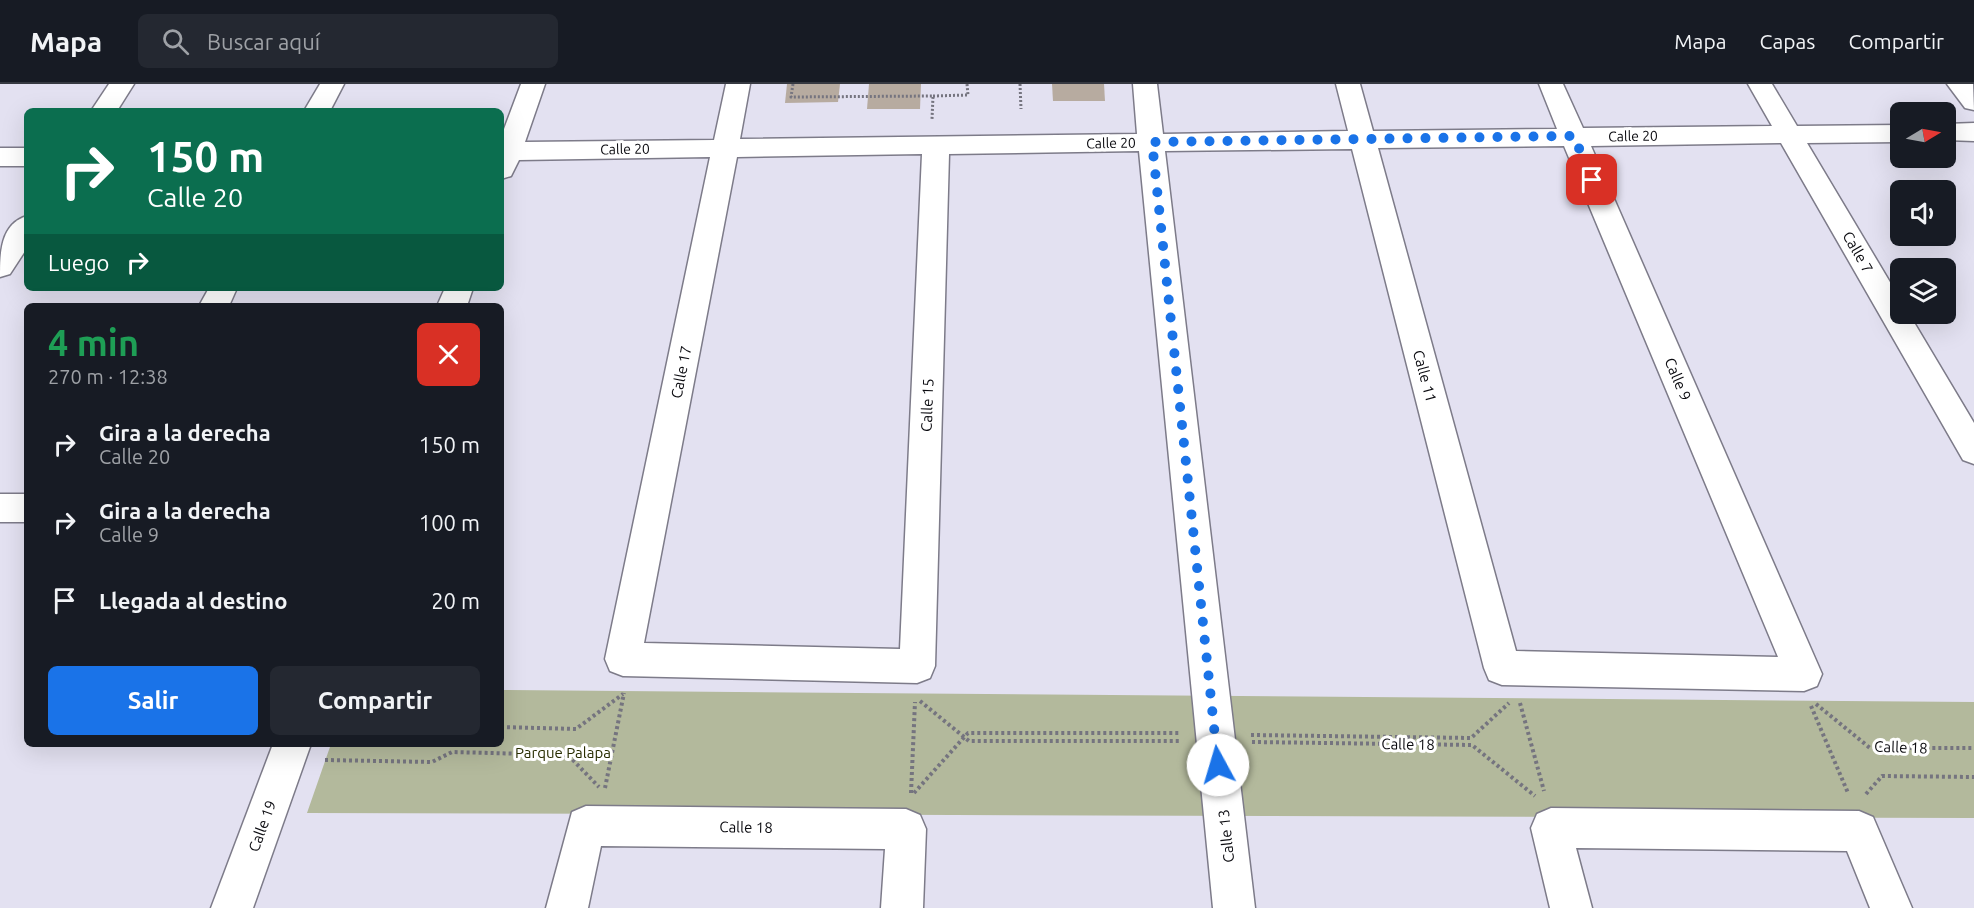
<!DOCTYPE html>
<html lang="es">
<meta charset="utf-8">
<style>
:root{--surface:#171b24;--page:#242831;--text:#f1f3f6;--muted:#9ea1a6;--line:#363941;--accent:#1a73e8}
body{margin:0;font-family:Ubuntu,sans-serif;background:var(--page);color:var(--text);height:100vh;display:flex;flex-direction:column;font-size:22px;white-space:nowrap}
*{box-sizing:border-box;margin:0}
p{font-size:20px;color:var(--muted)}
.icon{flex:none;width:33px;height:33px;fill:none;stroke:currentColor;stroke-width:2;stroke-linecap:round;stroke-linejoin:round}
.map{position:relative;flex:1;overflow:hidden}
.details{position:absolute;left:24px;top:219px;width:480px;height:444px;display:flex;flex-direction:column;background:var(--surface);border-radius:9px;box-shadow:0 6px 24px #0002}
.details>*{flex:none}
.banner{position:absolute;left:24px;top:24px;width:480px;height:183px;border-radius:9px;box-shadow:0 6px 24px #0002;background:#0b6e4f;color:#fff;overflow:hidden}
.needle{width:39px;rotate:80deg}
.tools{position:absolute;left:1890px;top:18px;display:grid;gap:12px}
.tools a{display:grid;place-items:center;width:66px;height:66px;border-radius:9px;background:var(--surface);box-shadow:0 6px 24px #0002;font-size:30px}
.pin{position:absolute;display:grid;place-items:center;width:51px;height:51px;color:#fff;margin:-26px;border-radius:12px;box-shadow:0 3px 9px #0006}
.me{position:absolute;width:66px;margin:-33px;rotate:354deg;stroke-linejoin:round;filter:drop-shadow(0 0 4px #0008)}
.turn{display:flex;align-items:center;gap:21px;height:126px;padding:0 24px;font-size:27px}
.turn .icon{width:78px;height:78px;stroke-width:2.5}
.turn b{display:block;font-size:42px;line-height:51px}
.then{display:flex;align-items:center;height:57px;padding:0 24px;background:#0003;gap:12px;font-size:22px}
.round{display:grid;place-items:center;flex:none;width:63px;height:63px;border-radius:9px;background:var(--page)}
.head{display:flex;align-items:center;justify-content:space-between;height:102px;padding:0 24px}
h1{font-size:36px;font-weight:700;line-height:45px;color:#1e9e55}
.action{display:flex;gap:12px;margin-top:auto;padding:12px 24px}
.action a{flex:1;height:69px;border-radius:9px;background:var(--accent);color:#fff;font-size:24px;font-weight:700;line-height:69px;text-align:center}
.action a+a{background:var(--page);color:var(--text)}
ul{padding:0;list-style:none}
li{display:flex;align-items:center;gap:18px;height:78px;padding:0 24px}
li div{flex:1}
li b{display:block;font-size:22px}
li em{font-style:normal}
header{display:flex;align-items:center;gap:36px;box-sizing:border-box;height:84px;padding:0 30px;background:var(--surface);border-bottom:2px solid var(--line)}
header strong{font-size:28px}
nav{display:flex;gap:33px;margin-inline-start:auto;font-size:21px}
.search{width:420px;height:54px;background:var(--page);display:flex;align-items:center;gap:15px;box-sizing:border-box;padding:0 21px;border-radius:9px;color:var(--muted);font-size:22px}
.map>svg:first-child{display:block}
.green{fill:#b3b99c}
.building{fill:#b7aba0}
.lines{fill:none;stroke-linecap:round;stroke-linejoin:round}
.minor-casing{stroke:#7d7b89;stroke-width:3}
.path-far1{stroke:#75747f;stroke-width:3;stroke-dasharray:2 2;stroke-linecap:butt}
.path{stroke:#75747f;stroke-width:4;stroke-dasharray:3 3;stroke-linecap:butt}
.minor{fill:#fff;fill-rule:evenodd}
.route{stroke:#1a73e8;stroke-width:10;stroke-dasharray:0 18}
.labels{text-anchor:middle;dominant-baseline:central;stroke-width:6;stroke-linejoin:round;paint-order:stroke}
.far-street-label{font-size:14px;fill:#0b0b10;stroke:#fff}
.street-label{font-size:15px;fill:#0b0b10;stroke:#fff}
.park-label{font-size:15px;fill:#282d00;stroke:#fff}
</style>
<header>
<strong>Mapa</strong>
<div class="search"><svg class="icon" aria-label="search" viewBox="0 0 24 24"><circle cx="10" cy="10" r="6"/><path d="M15 15l6 6"/></svg>Buscar aquí</div>
<nav><a>Mapa</a><a>Capas</a><a>Compartir</a></nav>
</header>
<div class="map">
<svg width="1974" height="824" viewBox="0 0 1974 824">
<rect width="100%" height="100%" fill="#e3e1f1"/>
<polygon class="green" points="501,606 1974,618 1974,734 307,729 331,660 501,660"/>
<g class="building">
<polygon points="787,0 840,0 838,18 785,19"/>
<polygon points="869,0 921,0 920,25 867,25"/>
<polygon points="1052,0 1104,0 1105,17 1053,17"/>
</g>
<g class="lines">
<defs>
<g id="minor">
<polygon points="109,0 134,0 117,27 91,27"/>
<polygon points="320,0 344,0 330,27 304,27"/>
<path d="M521 0H545L525 58 714 56 726 0H750L740 55 1137 50 1133 0H1157L1163 50 1348 47 1336 0H1360L1373 47 1557 45 1539 0H1563L1583 44 1772 42 1748 0H1772L1797 42 1900 41V58L1807 59 1900 215V230H1909L1974 339V380L1963 376 1781 59 1591 62 1822 590 1817 602 1804 607 1502 601 1489 596 1484 584 1352 65 1165 67 1255 824H1213L1139 67 949 70 935 582 930 594 917 599 623 592 610 587 605 575 710 73 519 76 511 92 501 95V53ZM1564 62 1778 573 1516 567 1378 64ZM922 70 900 565 644 559 737 73Z"/>
<polygon points="1947,0 1973,0 1974,26 1965,24"/>
<polygon points="1974,39 1974,57 1946,56 1946,40"/>
<rect x="0" y="64" width="27" height="18"/>
<path d="M27 132V164L10 190 0 193C0 170 0 140 27 132Z"/>
<polygon points="209,204 237,204 229,222 199,222"/>
<polygon points="445,204 473,204 467,222 437,222"/>
<rect x="0" y="410" width="27" height="28"/>
<polygon points="273,660 311,660 253,824 211,824"/>
<polygon points="586,722 906,725 920,731 926,745 923,824 881,824 885,765 601,762 588,824 546,824 572,728"/>
<polygon points="1551,724 1859,727 1873,733 1912,824 1870,824 1847,767 1576,764 1592,824 1550,824 1531,744 1537,730"/>
</g>
</defs>
<use href="#minor" class="minor-casing"/>
<g class="path-far1">
<polyline points="793,0 791,13 933,12 932,35"/>
<polyline points="1020,0 1021,25"/>
<polyline points="933,12 968,11 967,0"/>
</g>
<g class="path">
<polyline points="920,617 969,657 1180,657"/>
<polyline points="1520,619 1544,707"/>
<polyline points="1816,620 1870,664 1974,664"/>
<polyline points="1811,622 1848,709"/>
<polyline points="501,643 576,645 623,610"/>
<polyline points="1251,651 1471,654 1509,619"/>
<polyline points="1252,658 1472,661 1535,712"/>
<polyline points="325,676 432,678 452,668 568,671 599,703"/>
<polyline points="605,704 624,609"/>
<polyline points="911,709 915,618"/>
<polyline points="914,709 968,649 1179,649"/>
<polyline points="1866,710 1882,692 1974,693"/>
</g>
<use href="#minor" class="minor"/>
</g>
<g class="lines">
<polyline class="route" points="1218,681 1152,58 1574,52 1592,96"/>
</g>
<g class="labels">
<g class="far-street-label">
<text transform="translate(1633 52) rotate(-1)">Calle 20</text>
<text transform="translate(1111 59) rotate(-1)">Calle 20</text>
<text transform="translate(625 65) rotate(-1)">Calle 20</text>
</g>
<g class="street-label">
<text transform="translate(1858 168) rotate(60)">Calle 7</text>
<text transform="translate(681 288) rotate(-79)">Calle 17</text>
<text transform="translate(1425 292) rotate(75)">Calle 11</text>
<text transform="translate(1678 295) rotate(67)">Calle 9</text>
<text transform="translate(927 321) rotate(-88)">Calle 15</text>
<text transform="translate(1408 660) rotate(1)">Calle 18</text>
<text transform="translate(1901 663) rotate(2)">Calle 18</text>
<text transform="translate(262 742) rotate(-70)">Calle 19</text>
<text transform="translate(746 743) rotate(1)">Calle 18</text>
<text transform="translate(1226 752) rotate(-96)">Calle 13</text>
</g>
<g class="park-label">
<text x="563" y="668">Parque Palapa</text>
</g>
</g>
</svg>
<div class="tools">
<a><svg class="needle" viewBox="-14 -14 28 28"><path d="M0-13l5 13h-10z" fill="#e53935"/><path d="M0 13l5-13h-10z" fill="#9ea1a6"/></svg></a>
<a><svg class="icon" aria-label="sound" viewBox="0 0 24 24"><path d="M4 9h4l5-4v14l-5-4H4zM17 9q2 3 0 6"/></svg></a>
<a><svg class="icon" aria-label="layers" viewBox="0 0 24 24"><path d="M12 4l9 5-9 5-9-5zM3 14l9 5 9-5"/></svg></a>
</div>
<div class="pin" style="left:1592px;top:96px;background:#d93025"><svg class="icon" aria-label="arrive" viewBox="0 0 24 24"><path d="M6 21V4h12l-3 4 3 4H6"/></svg></div>
<svg class="me" style="left:1218px;top:681px" viewBox="-20 -20 40 40"><circle r="19" fill="#fff"/><path d="M0-13L10 11 0 6-10 11z" fill="#1a73e8"/></svg>
<div class="banner">
<div class="turn"><svg class="icon" aria-label="right" viewBox="0 0 24 24"><path d="M7 20v-9h11M14 6l5 5-5 5"/></svg><div><b>150 m</b>Calle 20</div></div>
<div class="then">Luego<svg class="icon" aria-label="right" viewBox="0 0 24 24"><path d="M7 20v-9h11M14 6l5 5-5 5"/></svg></div>
</div>
<section class="details">
<div class="head"><div><h1>4 min</h1><p>270 m · 12:38</p></div><a class="round" style="background:#d93025;color:#fff"><svg class="icon" aria-label="close" viewBox="0 0 24 24"><path d="M6 6l12 12M18 6L6 18"/></svg></a></div>
<ul>
<li><svg class="icon" aria-label="right" viewBox="0 0 24 24"><path d="M7 20v-9h11M14 6l5 5-5 5"/></svg><div><b>Gira a la derecha</b><p>Calle 20</p></div><em>150 m</em></li>
<li><svg class="icon" aria-label="right" viewBox="0 0 24 24"><path d="M7 20v-9h11M14 6l5 5-5 5"/></svg><div><b>Gira a la derecha</b><p>Calle 9</p></div><em>100 m</em></li>
<li><svg class="icon" aria-label="arrive" viewBox="0 0 24 24"><path d="M6 21V4h12l-3 4 3 4H6"/></svg><div><b>Llegada al destino</b></div><em>20 m</em></li>
</ul>
<div class="action"><a>Salir</a><a>Compartir</a></div>
</section>
</div>
